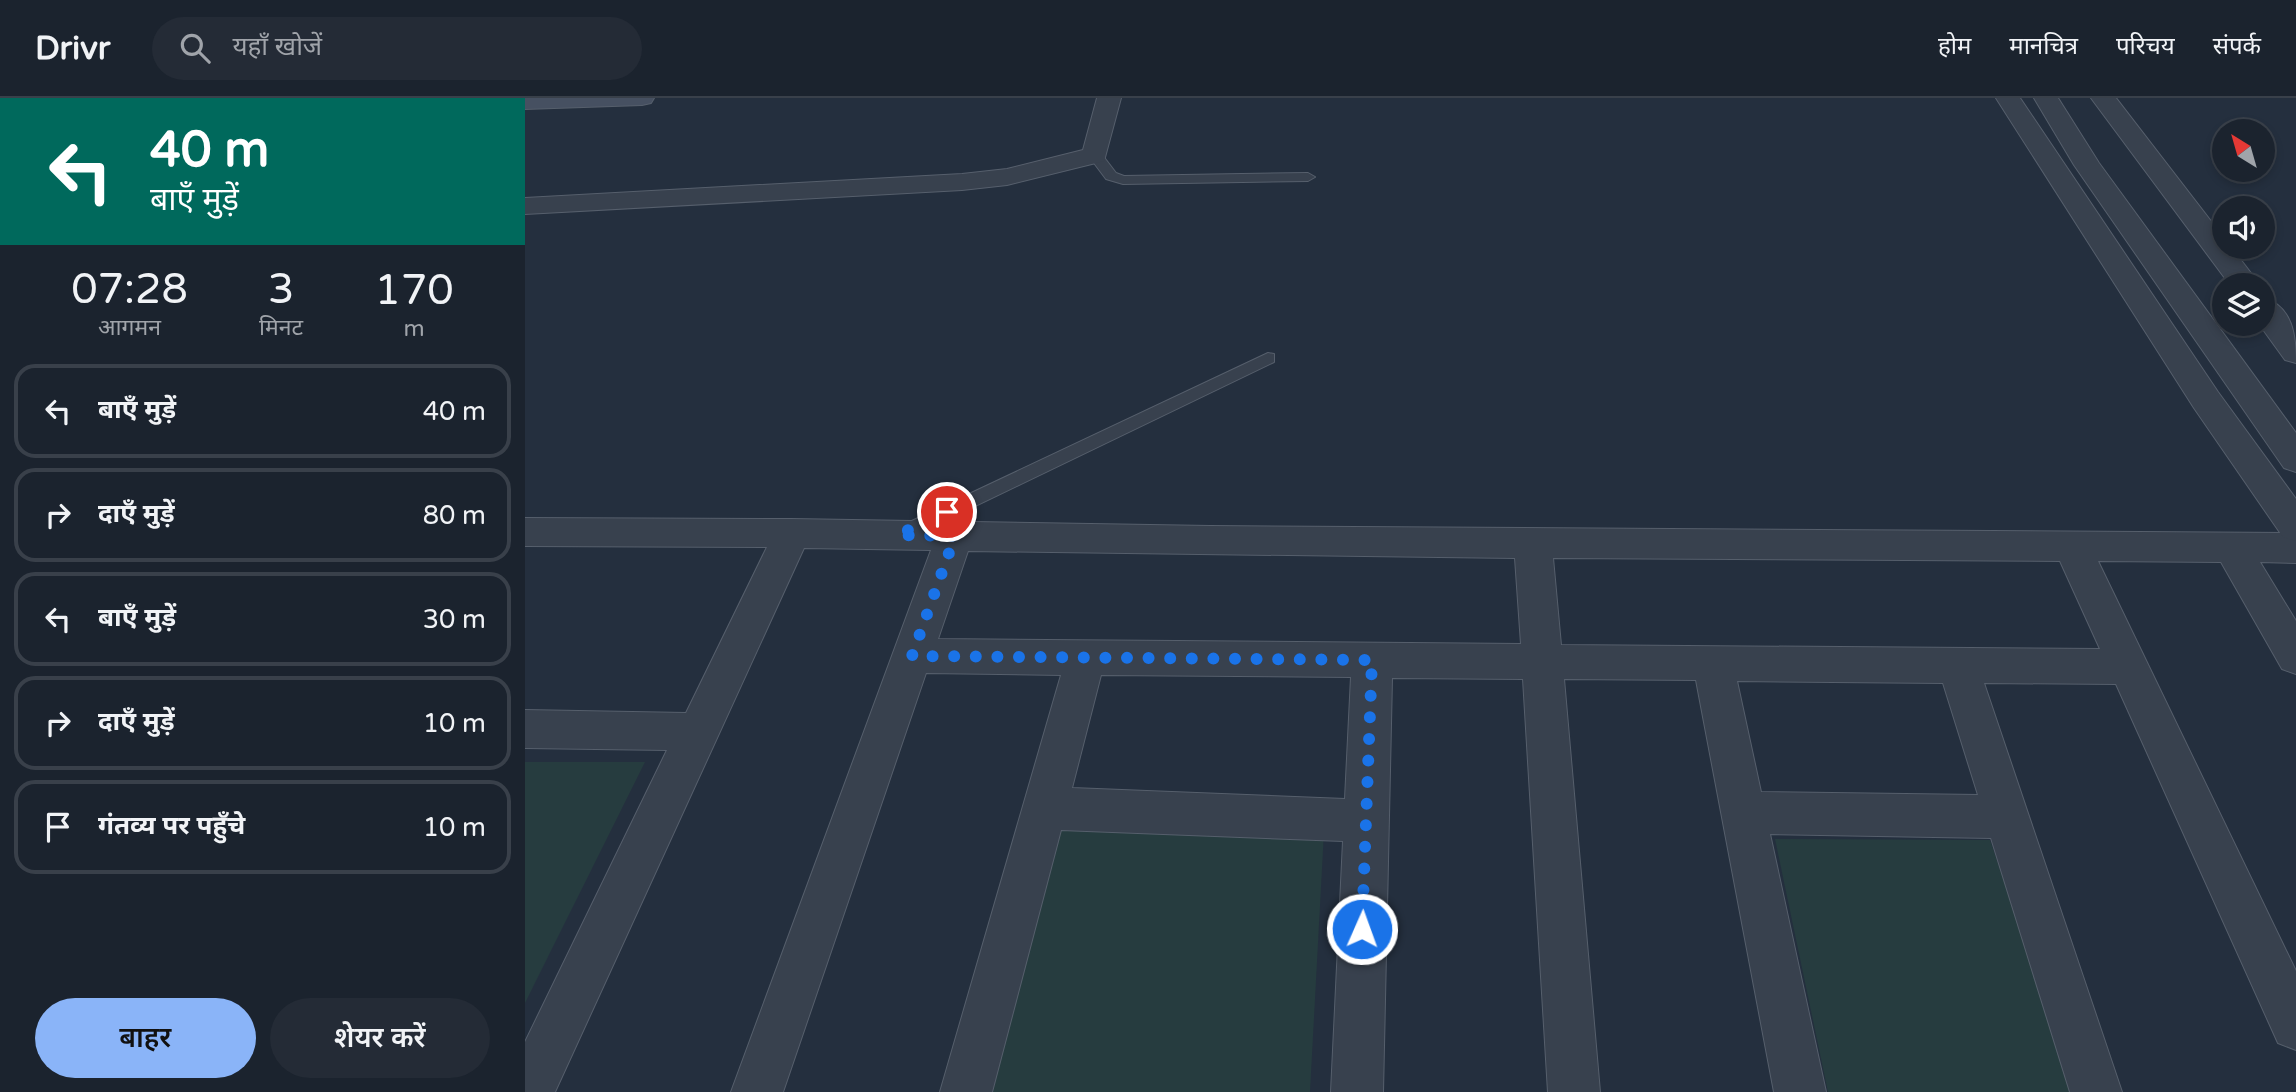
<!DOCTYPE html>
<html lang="hi">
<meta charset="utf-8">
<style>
:root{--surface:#1b232e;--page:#242b36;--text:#f1f3f6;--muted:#a0a4aa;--line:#39404a;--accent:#8ab4f8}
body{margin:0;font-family:"Varela Round","Noto Sans Devanagari",sans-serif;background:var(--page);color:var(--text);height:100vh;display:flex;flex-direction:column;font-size:26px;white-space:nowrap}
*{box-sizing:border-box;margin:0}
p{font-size:23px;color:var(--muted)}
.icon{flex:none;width:38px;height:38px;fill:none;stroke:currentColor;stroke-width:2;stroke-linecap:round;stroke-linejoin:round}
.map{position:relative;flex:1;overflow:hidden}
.side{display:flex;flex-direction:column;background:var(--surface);width:525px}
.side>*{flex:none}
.hud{background:#00695c;color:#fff;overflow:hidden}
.needle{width:46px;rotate:323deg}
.controls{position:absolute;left:1687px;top:21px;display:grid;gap:14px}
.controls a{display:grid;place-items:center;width:63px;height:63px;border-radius:50%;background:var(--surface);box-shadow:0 4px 10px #0003,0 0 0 2px var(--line);font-size:35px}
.pin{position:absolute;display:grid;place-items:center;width:60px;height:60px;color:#fff;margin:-30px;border:4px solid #fff;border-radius:50%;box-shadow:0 2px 7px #0007}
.me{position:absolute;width:77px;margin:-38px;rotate:2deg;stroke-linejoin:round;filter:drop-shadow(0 0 5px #0008)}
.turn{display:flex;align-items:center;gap:24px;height:147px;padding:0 35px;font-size:32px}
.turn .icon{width:91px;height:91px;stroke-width:2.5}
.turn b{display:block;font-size:49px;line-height:60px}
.eta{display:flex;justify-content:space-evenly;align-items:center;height:119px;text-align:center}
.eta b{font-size:42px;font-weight:600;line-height:49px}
.primary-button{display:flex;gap:14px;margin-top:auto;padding:14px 35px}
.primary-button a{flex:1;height:80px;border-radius:42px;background:var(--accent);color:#111;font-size:28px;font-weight:600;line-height:80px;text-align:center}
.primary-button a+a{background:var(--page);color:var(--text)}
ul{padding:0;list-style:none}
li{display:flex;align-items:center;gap:21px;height:94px;margin:0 14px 10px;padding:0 21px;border:4px solid var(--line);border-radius:21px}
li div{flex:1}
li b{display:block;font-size:26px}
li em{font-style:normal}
header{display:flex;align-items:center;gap:42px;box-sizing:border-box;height:98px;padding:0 35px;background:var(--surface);border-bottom:2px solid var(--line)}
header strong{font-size:33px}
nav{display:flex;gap:38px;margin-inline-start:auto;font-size:24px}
.search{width:490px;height:63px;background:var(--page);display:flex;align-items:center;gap:18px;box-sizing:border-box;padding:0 24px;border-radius:38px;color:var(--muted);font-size:26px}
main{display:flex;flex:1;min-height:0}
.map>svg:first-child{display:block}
.green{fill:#263c3f}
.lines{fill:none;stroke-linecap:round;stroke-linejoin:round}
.service-casing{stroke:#565f6c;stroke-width:2}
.minor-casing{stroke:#565f6c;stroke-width:2}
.tertiary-casing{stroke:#565f6c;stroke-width:2}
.secondary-casing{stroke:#565f6c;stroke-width:2}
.service{fill:#38414e;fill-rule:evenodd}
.minor{fill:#38414e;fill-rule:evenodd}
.tertiary{fill:#38414e;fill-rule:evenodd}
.secondary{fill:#465061;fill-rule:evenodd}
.route{stroke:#1a73e8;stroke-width:12;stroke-dasharray:0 21.6}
</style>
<header>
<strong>Drivr</strong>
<div class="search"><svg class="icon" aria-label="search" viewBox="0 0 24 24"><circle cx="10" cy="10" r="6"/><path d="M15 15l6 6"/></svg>यहाँ खोजें</div>
<nav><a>होम</a><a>मानचित्र</a><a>परिचय</a><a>संपर्क</a></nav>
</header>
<main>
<section class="side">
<div class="hud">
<div class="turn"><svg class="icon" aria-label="left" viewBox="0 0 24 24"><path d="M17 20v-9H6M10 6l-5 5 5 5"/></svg><div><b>40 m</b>बाएँ मुड़ें</div></div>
</div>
<div class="eta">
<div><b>07:28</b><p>आगमन</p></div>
<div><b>3</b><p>मिनट</p></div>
<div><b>170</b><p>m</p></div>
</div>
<ul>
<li><svg class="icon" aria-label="left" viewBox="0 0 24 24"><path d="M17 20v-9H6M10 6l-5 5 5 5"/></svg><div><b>बाएँ मुड़ें</b></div><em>40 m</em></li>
<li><svg class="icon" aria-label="right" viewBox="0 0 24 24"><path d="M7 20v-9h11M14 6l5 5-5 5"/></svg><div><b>दाएँ मुड़ें</b></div><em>80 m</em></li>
<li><svg class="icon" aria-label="left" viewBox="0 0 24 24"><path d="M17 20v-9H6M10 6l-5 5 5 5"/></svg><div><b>बाएँ मुड़ें</b></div><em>30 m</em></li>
<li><svg class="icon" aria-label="right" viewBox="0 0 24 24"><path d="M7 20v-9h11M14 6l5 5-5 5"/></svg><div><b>दाएँ मुड़ें</b></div><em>10 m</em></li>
<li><svg class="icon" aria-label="arrive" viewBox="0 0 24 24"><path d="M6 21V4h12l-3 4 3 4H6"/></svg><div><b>गंतव्य पर पहुँचे</b></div><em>10 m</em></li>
</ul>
<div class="primary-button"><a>बाहर</a><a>शेयर करें</a></div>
</section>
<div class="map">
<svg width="1771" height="994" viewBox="0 0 1771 994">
<rect width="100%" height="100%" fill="#242f3e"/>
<g class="green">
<polygon points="0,664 120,664 0,905"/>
<polygon points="800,715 785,994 468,994 529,716"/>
<polygon points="1250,741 1465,742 1551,994 1303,994"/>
</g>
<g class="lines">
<defs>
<g id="service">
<polygon points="565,54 575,54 591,75 599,78 783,75 790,79 783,83 598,86 581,81 563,57"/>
<polygon points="743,255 749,256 749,264 386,439 380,441 371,434 374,429"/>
</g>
<g id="minor">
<polygon points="572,0 596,0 579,63 482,87 437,92 0,116 0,100 437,76 482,71 558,52"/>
<polygon points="1566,0 1591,0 1699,140 1699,149 1706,149 1735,187 1705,187"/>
<path d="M1738 200C1768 208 1771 238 1771 265L1760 262 1734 226H1738Z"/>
<path d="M0 420 267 421 685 428 1771 435V465L1735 464 1771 523V576L1757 571 1696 464 1573 463 1771 873V952L1753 945 1591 586 1459 585 1597 994H1545L1466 740 1245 736 1301 994H1249L1171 582 1039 581 1075 994H1023L998 581 867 580 858 994H806L818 743 536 732 467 994H415L536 577 401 575 258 994H206L406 452 279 450 30 994H0V944L142 652 0 650V612L161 615 242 449 0 448ZM443 453 990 460 996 546 413 541ZM1028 460 1535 463 1575 551 1036 547ZM576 577 826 579 820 701 547 690ZM1212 583 1418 585 1453 697 1236 694Z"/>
</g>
<g id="tertiary">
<polygon points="1471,0 1495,0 1693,294 1771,401 1771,443 1758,439 1669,310"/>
<polygon points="1509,0 1533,0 1574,65 1771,335 1771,374 1759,370 1549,67"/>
</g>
<polygon id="secondary" points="0,0 129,0 126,5 117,7 0,11"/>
</defs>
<use href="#service" class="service-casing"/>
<use href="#minor" class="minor-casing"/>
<use href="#tertiary" class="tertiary-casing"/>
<use href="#secondary" class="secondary-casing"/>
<use href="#service" class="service"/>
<use href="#minor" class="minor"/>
<use href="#tertiary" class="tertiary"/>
<use href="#secondary" class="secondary"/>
</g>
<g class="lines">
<polyline class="route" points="422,414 373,437 430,438 387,558 847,562 837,831"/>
</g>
</svg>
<div class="controls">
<a><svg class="needle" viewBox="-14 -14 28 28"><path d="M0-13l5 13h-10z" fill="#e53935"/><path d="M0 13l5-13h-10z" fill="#a0a4aa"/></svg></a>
<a><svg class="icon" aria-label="sound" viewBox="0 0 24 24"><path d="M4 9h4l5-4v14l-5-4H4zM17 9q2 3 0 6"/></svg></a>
<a><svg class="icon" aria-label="layers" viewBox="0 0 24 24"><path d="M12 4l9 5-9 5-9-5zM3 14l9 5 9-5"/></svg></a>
</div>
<div class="pin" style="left:422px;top:414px;background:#d93025"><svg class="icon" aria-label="arrive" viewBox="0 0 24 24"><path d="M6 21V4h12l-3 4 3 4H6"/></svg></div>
<svg class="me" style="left:837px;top:831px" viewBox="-20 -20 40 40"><circle r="17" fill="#1a73e8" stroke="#fff" stroke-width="3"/><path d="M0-11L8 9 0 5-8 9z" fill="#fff"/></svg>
</div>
</main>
